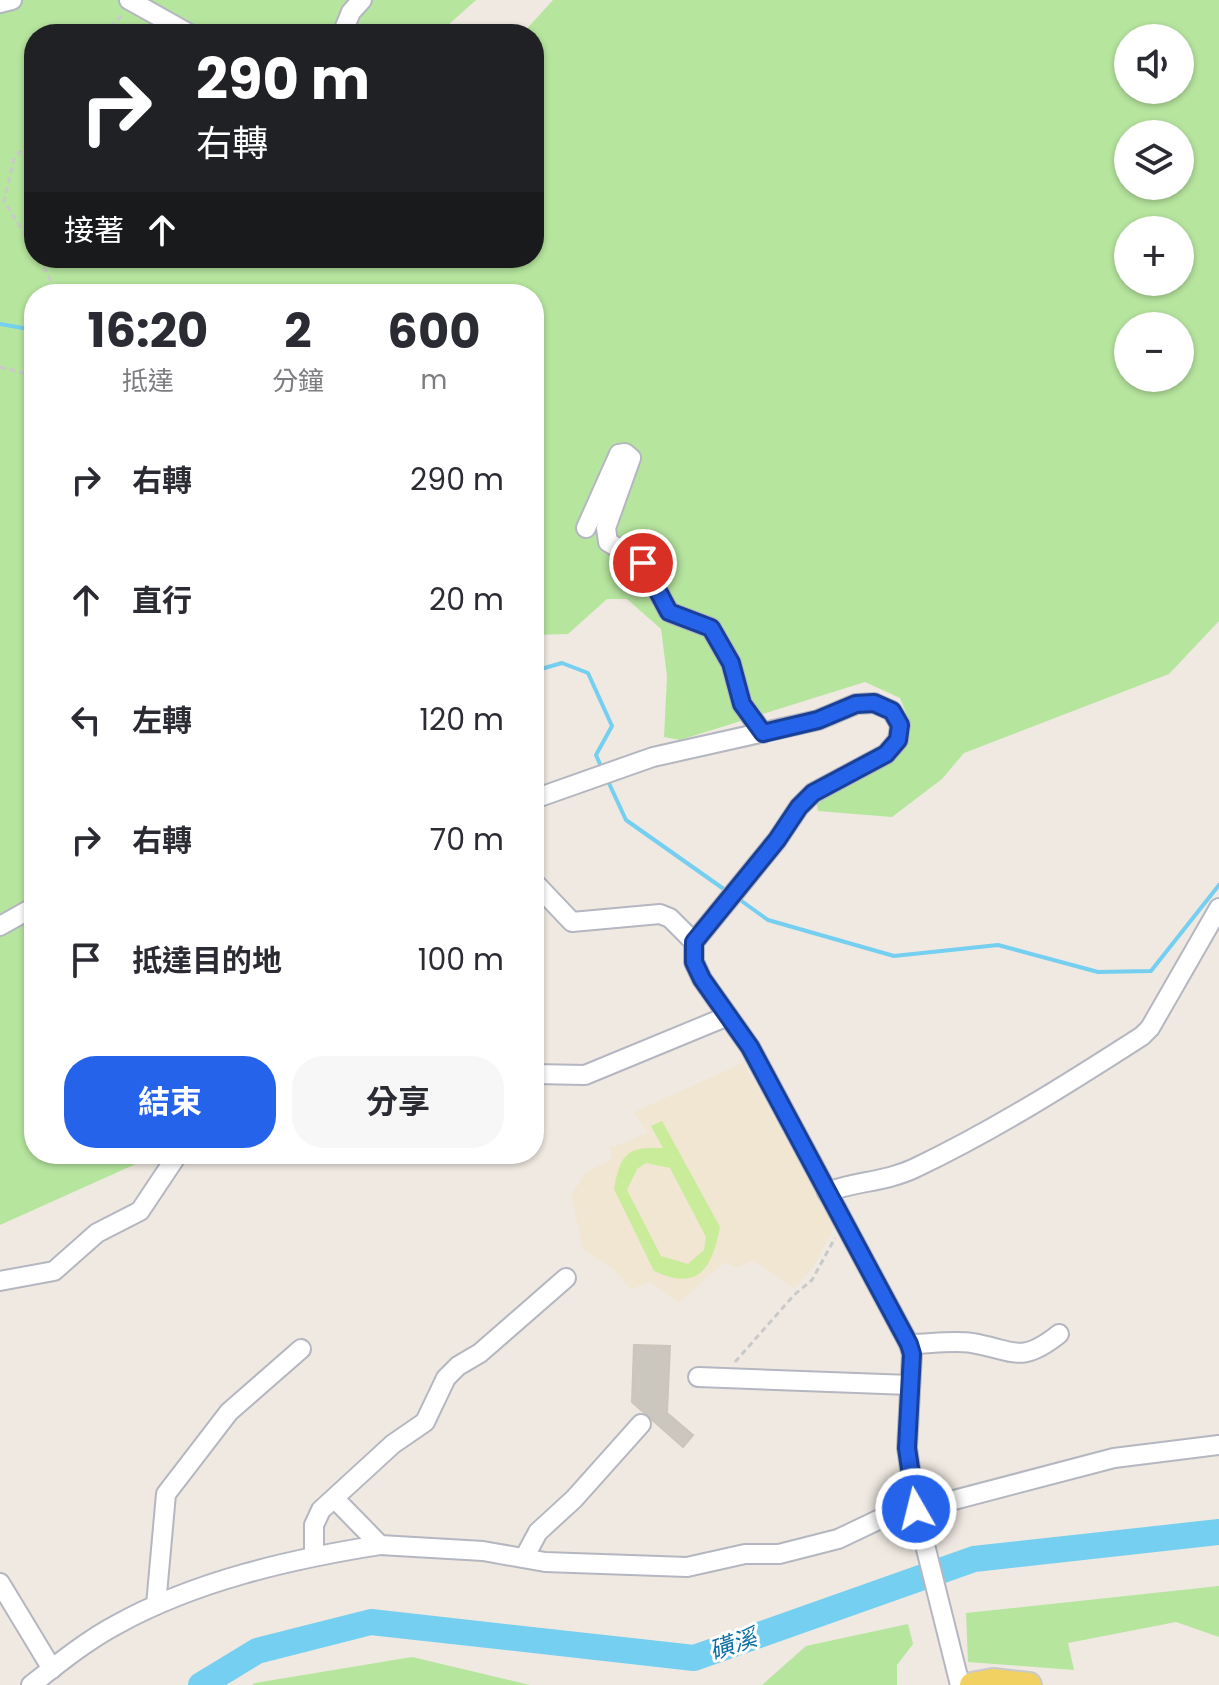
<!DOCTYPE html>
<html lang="zh-TW">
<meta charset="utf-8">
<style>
:root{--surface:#fff;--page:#f7f7f7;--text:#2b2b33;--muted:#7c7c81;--accent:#2563eb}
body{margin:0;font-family:Poppins,"Noto Sans TC",sans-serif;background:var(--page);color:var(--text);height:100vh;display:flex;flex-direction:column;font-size:30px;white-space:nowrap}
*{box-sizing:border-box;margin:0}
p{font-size:26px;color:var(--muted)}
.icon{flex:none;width:44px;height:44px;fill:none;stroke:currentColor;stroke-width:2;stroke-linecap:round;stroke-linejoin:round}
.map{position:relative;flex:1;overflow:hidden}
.panel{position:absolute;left:24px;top:284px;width:520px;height:880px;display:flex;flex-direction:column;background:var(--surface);border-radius:32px;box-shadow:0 2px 6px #0004}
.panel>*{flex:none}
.top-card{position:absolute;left:24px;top:24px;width:520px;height:244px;border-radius:32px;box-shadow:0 2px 6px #0004;background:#202124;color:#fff;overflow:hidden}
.fabs{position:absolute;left:1114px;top:24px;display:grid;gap:16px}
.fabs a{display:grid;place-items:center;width:80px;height:80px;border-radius:50%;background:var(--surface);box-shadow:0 2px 6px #0004;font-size:40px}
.pin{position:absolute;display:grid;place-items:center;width:68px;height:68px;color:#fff;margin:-34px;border:4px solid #fff;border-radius:50%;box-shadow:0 2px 8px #0007}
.me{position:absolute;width:88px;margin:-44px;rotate:352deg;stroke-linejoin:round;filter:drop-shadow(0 0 6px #0008)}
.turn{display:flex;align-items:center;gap:28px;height:168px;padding:0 40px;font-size:36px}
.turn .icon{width:104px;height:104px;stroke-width:2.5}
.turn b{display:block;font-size:56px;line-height:68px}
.then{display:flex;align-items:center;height:76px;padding:0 40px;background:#0003;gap:16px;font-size:30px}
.eta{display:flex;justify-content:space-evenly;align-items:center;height:136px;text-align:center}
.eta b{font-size:48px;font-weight:700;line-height:56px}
.cta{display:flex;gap:16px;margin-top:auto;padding:16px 40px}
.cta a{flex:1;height:92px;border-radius:32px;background:var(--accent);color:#fff;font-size:32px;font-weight:700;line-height:92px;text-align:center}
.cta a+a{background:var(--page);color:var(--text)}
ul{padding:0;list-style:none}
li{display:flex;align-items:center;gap:24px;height:120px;padding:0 40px}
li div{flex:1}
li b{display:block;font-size:30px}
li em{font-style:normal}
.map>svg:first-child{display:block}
.education{fill:#f0e6d1}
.green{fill:#b6e59e;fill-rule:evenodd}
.pitch{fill:#c9ec9a;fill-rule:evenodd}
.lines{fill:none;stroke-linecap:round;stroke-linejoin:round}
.stream{stroke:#75cff0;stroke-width:4}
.river{stroke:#75cff0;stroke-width:26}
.building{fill:#cbc7bf;stroke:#cbc5ba;stroke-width:2}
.minor-casing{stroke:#b4b7c1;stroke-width:22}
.major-casing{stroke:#c9c9c9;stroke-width:28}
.path{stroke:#c9c9c9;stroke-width:3;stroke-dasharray:6 4;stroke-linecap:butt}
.minor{stroke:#fff;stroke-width:18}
.major{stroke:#f2d163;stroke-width:24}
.route-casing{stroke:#184099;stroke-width:20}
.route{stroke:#2563eb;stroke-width:14}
.labels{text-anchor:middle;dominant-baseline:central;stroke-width:6;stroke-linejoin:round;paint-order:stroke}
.water-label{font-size:24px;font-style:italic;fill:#0d6fa3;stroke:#fff}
</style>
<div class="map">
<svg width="1219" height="1685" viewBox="0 0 1219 1685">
<rect width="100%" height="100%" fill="#efe9e1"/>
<polygon class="education" points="743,1063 835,1226 814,1266 794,1288 753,1260 736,1268 724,1262 679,1303 651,1282 631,1289 613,1269 583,1249 571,1195 587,1172 612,1159 610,1148 648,1133 634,1112"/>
<g class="green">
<path d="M0 0H476L438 34H34V258H534V34H522L553 0H1219V621L1169 674 964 753 942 779 892 817 818 811 816 801 905 744 911 725 900 698 865 682 680 740 664 737 667 676 661 629 627 599H607L568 634 534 635V294H34V1154H158L0 1225ZM1128 38H1180V90H1128ZM1128 134H1180V186H1128ZM1128 230H1180V282H1128ZM1128 326H1180V378H1128Z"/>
<polygon points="1219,1586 1219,1637 1176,1622 1068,1643 1074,1670 968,1662 966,1613"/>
<polygon points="908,1624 913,1644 897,1665 897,1685 762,1685 806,1646"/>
<polygon points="412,1657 530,1685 252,1685 255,1683"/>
</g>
<path class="pitch" d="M662 1121 720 1227C712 1268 699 1292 654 1271L614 1189C621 1152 627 1147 663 1148L651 1126ZM646 1163 670 1168 706 1237 704 1250 688 1264 661 1256 627 1190 637 1169Z"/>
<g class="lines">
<g class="stream">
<polyline points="0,324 34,330"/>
<polyline points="534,671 562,663 588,673 612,726 596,755 603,771"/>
<polyline points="607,779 626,820 728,892"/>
<polyline points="736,897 768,920 894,956 998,945 1098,972 1151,971 1219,885"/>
</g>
<polyline class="river" points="201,1685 257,1651 371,1622 694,1658 974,1559 1219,1532"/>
</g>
<polygon class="building" points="634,1345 670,1346 667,1413 693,1435 683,1447 632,1402"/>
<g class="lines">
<defs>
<g id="minor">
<polyline points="129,0 190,34"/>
<polyline points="0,3 12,0"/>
<polyline points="342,34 351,12 362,0"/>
<polyline points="586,528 619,454 625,453 631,458 606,528 608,542 643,563 669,612 711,628 731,663 742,704 763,733"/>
<polyline points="534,799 653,757 818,720 856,704 874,703 892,711 900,725 898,740 886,754 813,793 799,807 777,840 694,942 694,962 702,979 750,1047 909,1344 912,1354 907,1448 916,1509 960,1685"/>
<polyline points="534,882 572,922 660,914 670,918 694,942"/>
<polyline points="0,926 34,907"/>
<polyline points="534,1074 585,1075 728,1016"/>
<path d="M827 1192C856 1181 886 1182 915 1168 993 1131 1069 1083 1142 1036L1150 1028 1219 908"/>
<polyline points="0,1281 54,1271 97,1233 140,1211 178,1154"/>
<path d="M909 1344C929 1344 952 1340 972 1343 1014 1350 1020 1365 1059 1334"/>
<polyline points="698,1377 910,1385"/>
<polyline points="335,1499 380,1545 483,1551 545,1562 687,1567 745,1554 779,1554 838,1539 878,1520 1114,1458 1219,1445"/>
<polyline points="314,1555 314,1525 321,1510 393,1444 425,1422 446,1378 458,1366 480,1353 566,1278"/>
<polyline points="524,1558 538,1532 574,1499 641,1424"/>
<polyline points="0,1583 52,1669"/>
<polyline points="156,1605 166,1494 229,1412 301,1349"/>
<path d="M31 1685C58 1664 86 1641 116 1625 195 1581 291 1559 380 1545"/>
</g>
<polyline id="major" points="972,1685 993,1681 1029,1685"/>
</defs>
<use href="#minor" class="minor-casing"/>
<use href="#major" class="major-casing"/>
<g class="path">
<polyline points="103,34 123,14"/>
<polyline points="34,135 14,159 4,201 34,249"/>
<polyline points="39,258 58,294"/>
<polyline points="0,367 24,373 34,381"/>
<polyline points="735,1362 794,1295 812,1280 835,1238"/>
</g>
<use href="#minor" class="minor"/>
<use href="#major" class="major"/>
</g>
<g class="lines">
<defs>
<polyline id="route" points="643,563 669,612 711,628 731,663 742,704 763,733 818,720 856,704 874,703 892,711 900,725 898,740 886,754 813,793 799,807 777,840 694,942 694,962 702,979 750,1047 909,1344 912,1354 907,1448 916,1509"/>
</defs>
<use href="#route" class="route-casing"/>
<use href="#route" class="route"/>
</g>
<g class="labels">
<g class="water-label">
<text transform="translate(733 1644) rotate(-19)">磺溪</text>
</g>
</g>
</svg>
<div class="fabs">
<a><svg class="icon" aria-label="sound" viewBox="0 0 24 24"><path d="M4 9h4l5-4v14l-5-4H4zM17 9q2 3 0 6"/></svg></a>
<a><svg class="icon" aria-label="layers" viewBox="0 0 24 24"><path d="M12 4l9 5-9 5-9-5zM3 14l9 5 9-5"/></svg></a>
<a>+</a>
<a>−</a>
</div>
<div class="pin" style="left:643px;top:563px;background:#d93025"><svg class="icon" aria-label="arrive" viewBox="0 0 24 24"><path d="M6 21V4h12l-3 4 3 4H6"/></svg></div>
<svg class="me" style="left:916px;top:1509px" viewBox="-20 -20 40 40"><circle r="17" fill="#2563eb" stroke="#fff" stroke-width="3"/><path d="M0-11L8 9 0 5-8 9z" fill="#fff"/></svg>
<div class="top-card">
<div class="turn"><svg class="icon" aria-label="right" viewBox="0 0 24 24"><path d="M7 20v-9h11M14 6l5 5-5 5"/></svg><div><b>290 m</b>右轉</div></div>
<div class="then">接著<svg class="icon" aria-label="ahead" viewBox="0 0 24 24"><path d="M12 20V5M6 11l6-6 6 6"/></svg></div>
</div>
<section class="panel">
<div class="eta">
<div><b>16:20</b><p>抵達</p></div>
<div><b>2</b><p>分鐘</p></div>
<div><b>600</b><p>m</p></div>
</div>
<ul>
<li><svg class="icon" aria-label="right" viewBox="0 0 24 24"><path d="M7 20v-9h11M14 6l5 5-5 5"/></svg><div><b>右轉</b></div><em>290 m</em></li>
<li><svg class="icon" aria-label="ahead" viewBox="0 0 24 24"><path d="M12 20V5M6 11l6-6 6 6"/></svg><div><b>直行</b></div><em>20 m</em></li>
<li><svg class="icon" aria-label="left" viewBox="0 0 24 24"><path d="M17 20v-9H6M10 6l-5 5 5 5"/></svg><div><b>左轉</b></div><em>120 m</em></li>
<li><svg class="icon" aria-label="right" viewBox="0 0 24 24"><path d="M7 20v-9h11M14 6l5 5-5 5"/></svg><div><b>右轉</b></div><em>70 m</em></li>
<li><svg class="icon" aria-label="arrive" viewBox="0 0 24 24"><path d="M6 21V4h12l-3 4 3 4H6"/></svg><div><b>抵達目的地</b></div><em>100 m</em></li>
</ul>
<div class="cta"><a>結束</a><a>分享</a></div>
</section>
</div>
